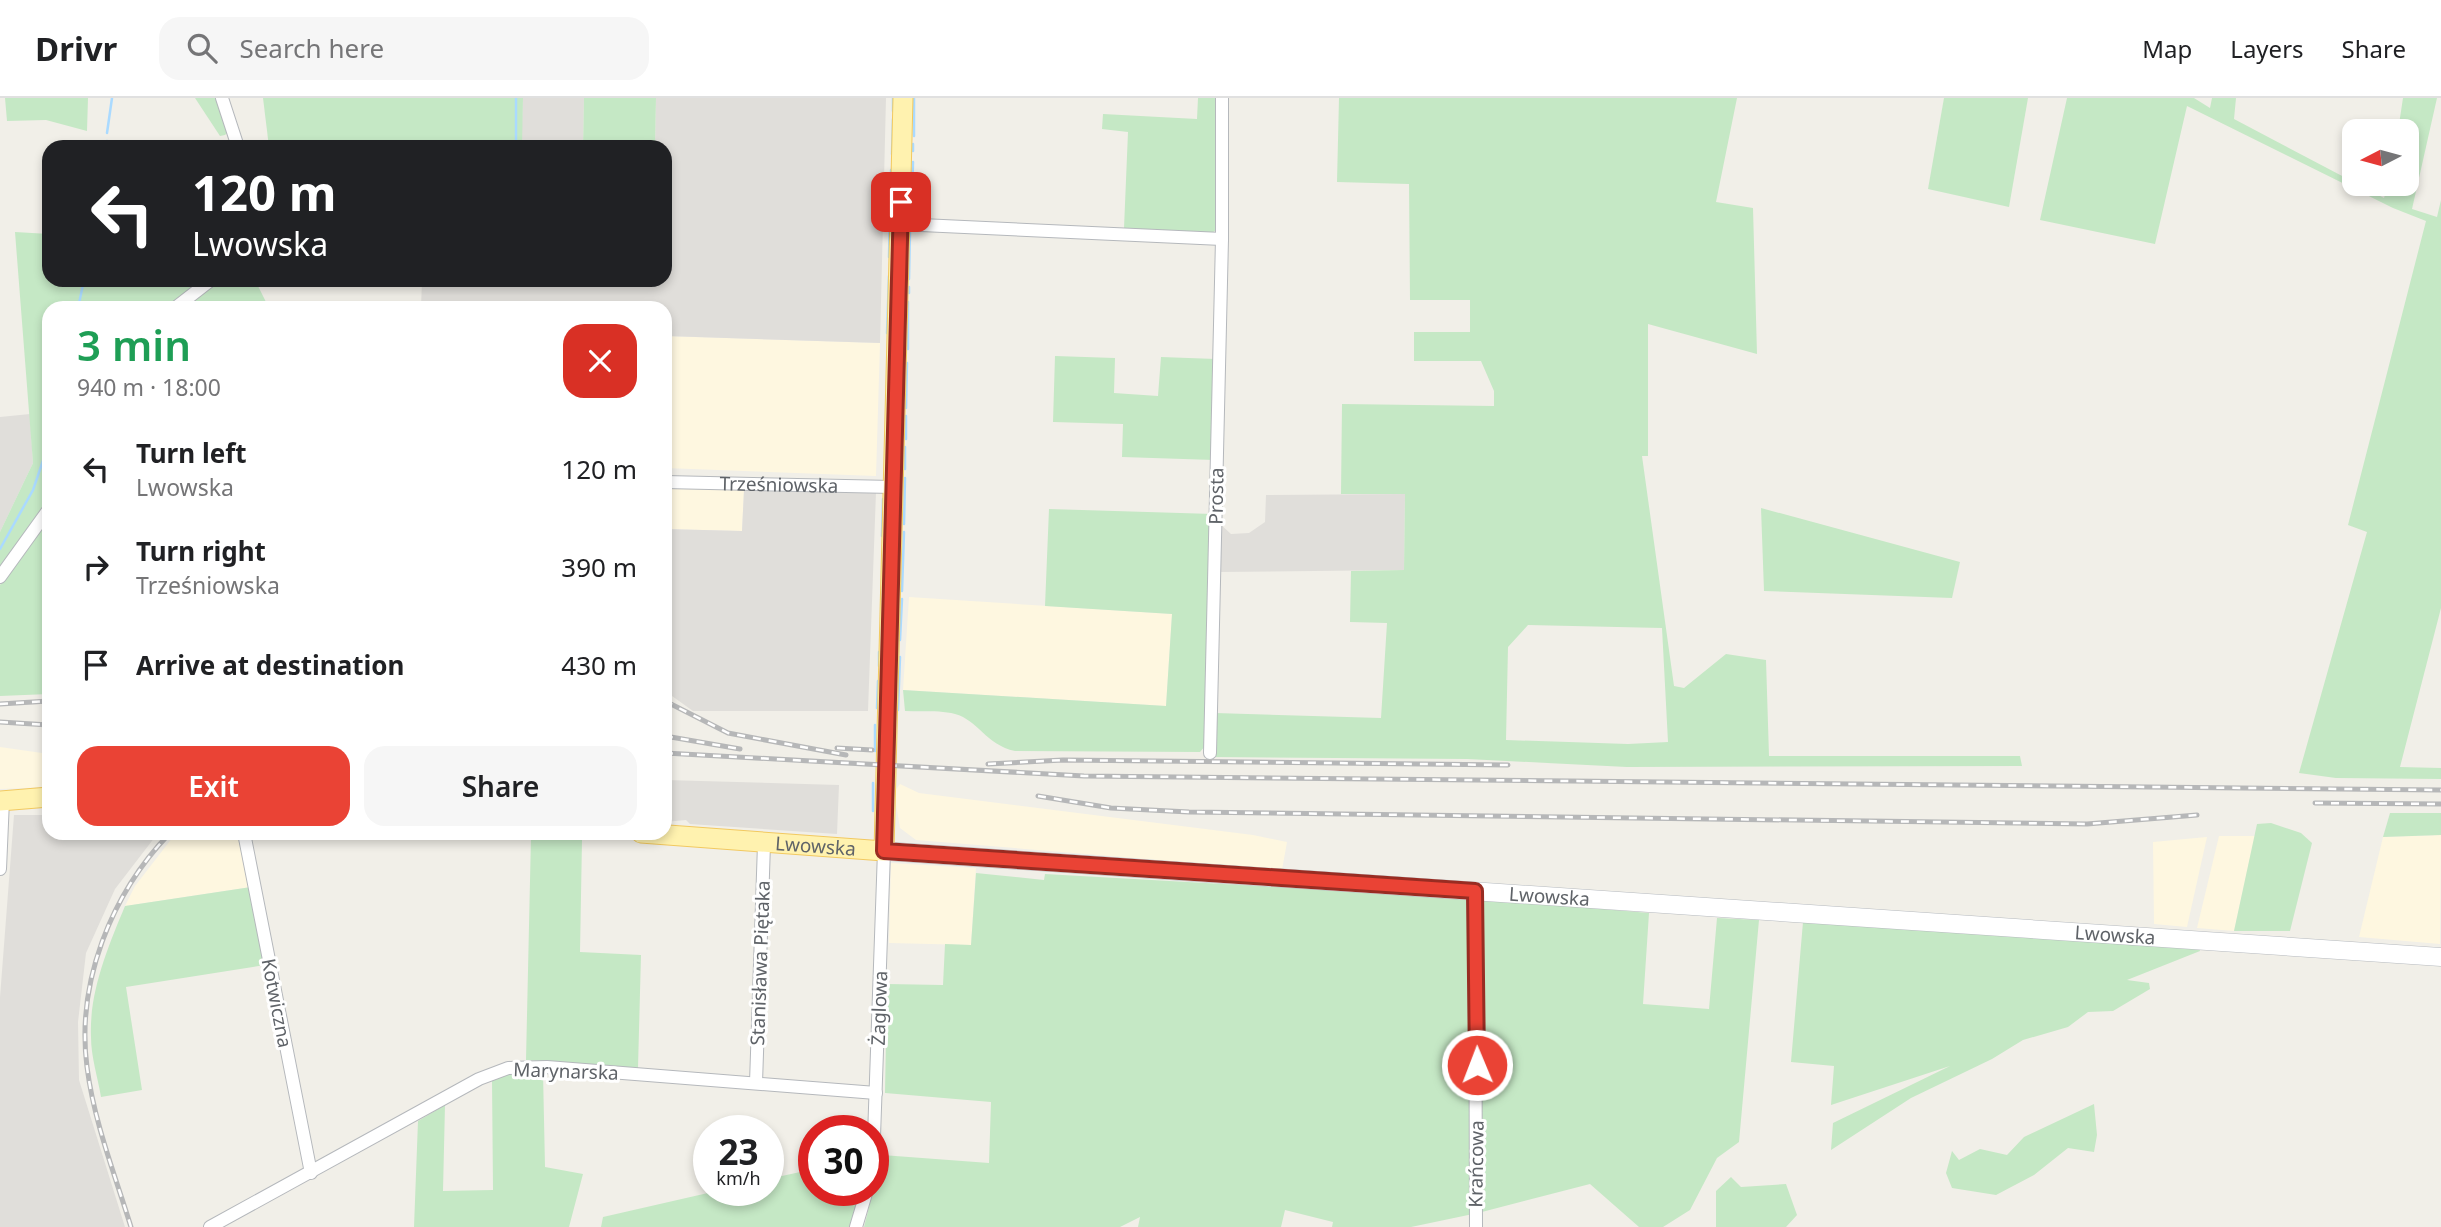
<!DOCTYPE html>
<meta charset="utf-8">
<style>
:root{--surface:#fff;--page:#f6f6f6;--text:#202124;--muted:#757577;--line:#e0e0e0;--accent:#ea4335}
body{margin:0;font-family:"Noto Sans",sans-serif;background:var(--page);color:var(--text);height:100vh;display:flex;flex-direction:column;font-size:26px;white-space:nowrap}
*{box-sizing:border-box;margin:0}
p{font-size:23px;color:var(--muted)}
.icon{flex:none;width:38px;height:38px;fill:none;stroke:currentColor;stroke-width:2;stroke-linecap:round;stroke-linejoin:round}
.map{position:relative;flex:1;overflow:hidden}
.panel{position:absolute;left:42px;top:203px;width:630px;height:539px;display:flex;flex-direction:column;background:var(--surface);border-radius:21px;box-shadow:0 4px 10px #0003}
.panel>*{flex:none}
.top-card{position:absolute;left:42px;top:42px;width:630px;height:147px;border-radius:21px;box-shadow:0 4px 10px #0003;background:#202124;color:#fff;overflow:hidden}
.needle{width:46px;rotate:264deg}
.tools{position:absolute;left:2342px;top:21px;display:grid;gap:14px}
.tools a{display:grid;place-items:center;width:77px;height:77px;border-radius:14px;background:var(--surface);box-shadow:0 4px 10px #0003;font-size:35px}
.speed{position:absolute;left:693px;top:1017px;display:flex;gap:14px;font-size:35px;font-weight:700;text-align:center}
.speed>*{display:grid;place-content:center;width:91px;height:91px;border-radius:50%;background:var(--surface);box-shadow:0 4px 10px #0003;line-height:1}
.speed small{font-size:18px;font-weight:400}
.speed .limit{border:10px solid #d22;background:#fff;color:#111}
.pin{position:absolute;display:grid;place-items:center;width:60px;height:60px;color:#fff;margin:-30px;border-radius:14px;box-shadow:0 4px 10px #0006}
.me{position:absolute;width:77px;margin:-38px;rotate:359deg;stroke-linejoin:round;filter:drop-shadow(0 0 5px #0008)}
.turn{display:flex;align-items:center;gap:24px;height:147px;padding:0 35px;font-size:32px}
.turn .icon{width:91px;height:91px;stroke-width:2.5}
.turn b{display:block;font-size:49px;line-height:60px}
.round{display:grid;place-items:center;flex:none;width:74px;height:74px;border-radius:21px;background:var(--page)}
.headline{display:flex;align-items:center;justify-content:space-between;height:119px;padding:0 35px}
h1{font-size:42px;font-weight:600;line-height:52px;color:#1e9e55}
.action{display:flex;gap:14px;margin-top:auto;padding:14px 35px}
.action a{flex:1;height:80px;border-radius:21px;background:var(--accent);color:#fff;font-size:28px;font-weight:600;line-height:80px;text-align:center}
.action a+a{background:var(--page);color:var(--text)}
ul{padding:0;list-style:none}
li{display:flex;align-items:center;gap:21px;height:98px;padding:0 35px}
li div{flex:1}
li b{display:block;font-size:26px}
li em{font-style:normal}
header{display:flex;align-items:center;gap:42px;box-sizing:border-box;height:98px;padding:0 35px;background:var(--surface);border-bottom:2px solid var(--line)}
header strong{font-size:33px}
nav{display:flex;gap:38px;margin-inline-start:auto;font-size:24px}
.search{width:490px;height:63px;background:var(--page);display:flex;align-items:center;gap:18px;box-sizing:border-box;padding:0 24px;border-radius:21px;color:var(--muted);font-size:26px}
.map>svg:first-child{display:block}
.commercial{fill:#fef7e0}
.industrial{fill:#e0deda}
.green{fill:#c5e8c5;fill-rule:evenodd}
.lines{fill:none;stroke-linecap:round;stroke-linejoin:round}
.stream{stroke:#aadaff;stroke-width:2.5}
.minor-casing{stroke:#b5b8bc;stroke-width:14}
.secondary-casing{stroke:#b6babf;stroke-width:19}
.primary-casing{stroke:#f2c960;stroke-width:21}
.minor{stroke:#fff;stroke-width:12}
.secondary{stroke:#fff;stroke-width:18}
.primary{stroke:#fff2af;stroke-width:19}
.rail-casing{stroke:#b6b7b8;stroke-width:5}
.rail{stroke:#fff;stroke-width:2.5;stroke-dasharray:8;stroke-linecap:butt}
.route-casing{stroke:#982c22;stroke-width:18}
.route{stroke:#ea4335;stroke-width:12}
.labels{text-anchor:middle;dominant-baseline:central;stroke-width:6;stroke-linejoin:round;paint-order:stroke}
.street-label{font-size:19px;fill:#5f6368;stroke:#fff}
</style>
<header>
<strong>Drivr</strong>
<div class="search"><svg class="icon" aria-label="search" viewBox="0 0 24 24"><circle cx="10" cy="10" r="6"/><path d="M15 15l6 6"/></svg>Search here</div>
<nav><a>Map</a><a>Layers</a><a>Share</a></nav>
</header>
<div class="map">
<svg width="2441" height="1129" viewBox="0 0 2441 1129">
<rect width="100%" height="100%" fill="#f1efe8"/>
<g class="commercial">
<polygon points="665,238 880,245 876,378 665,370"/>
<polygon points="665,391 744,392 742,433 665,431"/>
<polygon points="909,499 1172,516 1166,608 903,592"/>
<polygon points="0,649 49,656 49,689 0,691"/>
<polygon points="900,686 919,695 1253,737 1287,744 1282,772 916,742 900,730 894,694"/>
<polygon points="176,735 241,735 251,789 125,808 135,788"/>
<polygon points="2441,737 2440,846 2359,839 2383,739"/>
<polygon points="2219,738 2255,738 2234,833 2197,830"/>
<polygon points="2207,739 2187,829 2154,826 2153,744"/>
<polygon points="891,765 976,770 971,847 889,845"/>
</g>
<g class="industrial">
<polygon points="523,0 584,0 583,49 521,49"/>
<polygon points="656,0 886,0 880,245 665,238 665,210 421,210 422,182 665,182 665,49 655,49"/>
<polygon points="30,316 33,365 0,434 0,319"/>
<polygon points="744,392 876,394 868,613 693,613 665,593 665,431 742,433"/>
<polygon points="1405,396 1404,472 1219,474 1219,425 1231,436 1249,435 1265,424 1266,397"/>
<polygon points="665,682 839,687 837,736 690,726 686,722 665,724"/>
<polygon points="14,717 49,717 49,735 158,735 115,791 86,855 78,924 79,982 125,1129 0,1129 0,899"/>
</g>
<g class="green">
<polygon points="5,0 88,0 87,33 46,22 7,23"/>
<polygon points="195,0 219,0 228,34 225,37 220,38"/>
<polygon points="263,0 523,0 522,49 269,49"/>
<polygon points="584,0 656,0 655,49 583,49"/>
<polygon points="1198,0 1218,0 1218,131 1210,136 1124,130 1128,34 1102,31 1103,16 1197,21"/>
<path d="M1339 0H1737L1716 104 1753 110 1757 256 1648 226V358H1642L1674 588 1684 590 1726 556 1766 562 1769 658H2020L2022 668 1627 669 1467 661 1213 659 1215 615 1381 620 1387 525 1350 524 1351 473 1404 472 1405 396H1341L1342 306 1494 308V293L1481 263H1414V234H1470V202H1410L1409 86 1337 84ZM1528 527 1662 530 1668 644 1628 646 1506 642 1508 549Z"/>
<polygon points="1944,0 2028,0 2009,109 1928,91"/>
<polygon points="2067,0 2194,0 2210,10 2212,0 2236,0 2234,21 2384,100 2388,86 2406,86 2406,33 2398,33 2403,0 2437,0 2412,111 2437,119 2441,102 2441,510 2400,669 2441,670 2441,681 2336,680 2299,675 2367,434 2348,427 2426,123 2393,110 2187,8 2155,146 2040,122"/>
<polygon points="15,134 49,136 49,182 204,182 169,210 49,210 49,401 0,469 0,434 33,365"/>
<polygon points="221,182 255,182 269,210 182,210"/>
<polygon points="1055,258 1115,260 1114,295 1158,298 1161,259 1216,261 1214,362 1122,359 1123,326 1053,324"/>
<polygon points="1761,410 1960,464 1952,500 1764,493"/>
<path d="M1049 411 1213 416 1206 647 1200 654 1015 653C986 647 978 622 955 616 940 612 921 614 905 613L903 592 1166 608 1172 516 1045 508Z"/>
<polygon points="49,420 49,596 0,598 0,487"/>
<polygon points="2390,715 2441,715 2441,737 2383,739"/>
<polygon points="2271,725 2301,735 2312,745 2290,833 2234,833 2257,726"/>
<polygon points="531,738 582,742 580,854 641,857 638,970 526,962"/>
<polygon points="976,775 1044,782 1045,776 1473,800 1473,1116 1411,1129 1332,1129 1333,1124 1285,1112 1281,1129 1138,1129 1140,1119 1120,1129 864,1129 882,1057 989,1065 991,1004 885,995 887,886 943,887 945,846 971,847"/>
<path d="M251 789 265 867 126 889 142 992 101 999C98 980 91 959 91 939 89 894 108 849 125 808Z"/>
<polygon points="1478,800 1649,815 1643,906 1709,911 1717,820 1759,822 1739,1044 1717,1060 1690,1112 1663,1129 1639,1129 1590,1086 1478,1115"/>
<polygon points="1803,824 2199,850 2200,853 2127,882 2149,885 2150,891 2113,913 2088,914 2068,929 2023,942 1992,961 1911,1000 1831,1052 1833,1025 1950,968 1831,1007 1834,968 1791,964"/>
<polygon points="543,974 545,1069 583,1076 569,1129 414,1129 418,1023 445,1007 443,1093 493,1092 492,982 510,976"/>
<polygon points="2094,1006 2097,1037 2094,1054 2068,1050 2034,1077 1996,1097 1952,1090 1946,1075 1952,1053 1959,1062 1980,1051 2007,1057 2024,1039"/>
<polygon points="814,1071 814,1092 861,1092 850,1129 601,1129 603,1119 721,1092 768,1092 768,1081"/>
<polygon points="1731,1079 1741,1089 1786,1086 1797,1117 1786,1129 1716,1129 1716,1093"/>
</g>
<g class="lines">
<g class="stream">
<polyline points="893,13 893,0"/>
<polyline points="107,35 112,0"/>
<polyline points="914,38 914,0"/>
<polyline points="106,49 107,43"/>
<polyline points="516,49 516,0"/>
<polyline points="913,53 913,46"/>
<polyline points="892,56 893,21"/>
<polyline points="912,97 913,64"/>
<polyline points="891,98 891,72"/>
<polyline points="889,159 890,113"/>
<polyline points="909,181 910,132"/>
<polyline points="909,195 909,189"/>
<polyline points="78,210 84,182"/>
<polyline points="887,235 889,178"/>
<polyline points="908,251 908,204"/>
<polyline points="906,310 907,265"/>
<polyline points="906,341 906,318"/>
<polyline points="905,371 905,349"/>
<polyline points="904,426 905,380"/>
<polyline points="882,438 883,401"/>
<polyline points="0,451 33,392 49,345"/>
<polyline points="902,493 904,434"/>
<polyline points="900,542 902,501"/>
<polyline points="879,568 879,554"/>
<polyline points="877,610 878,583"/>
<polyline points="898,612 900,559"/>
<polyline points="875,653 875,627"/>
<polyline points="873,685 873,713"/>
</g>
<defs>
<g id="minor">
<polyline points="222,0 238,49"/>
<polyline points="900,126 1222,141"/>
<polyline points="175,210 211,182"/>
<path id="s1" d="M665 384 893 389"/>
<polyline points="0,479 49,411"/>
<polyline points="1210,655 1222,141 1222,0"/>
<polyline points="244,735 311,1075"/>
<polyline points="0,771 3,702"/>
<polyline points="1475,793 1476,1129"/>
<polyline points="756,985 764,746"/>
<polyline points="873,1067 884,753"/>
<polyline points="210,1129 479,981 508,970 547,969 876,995"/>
<polyline points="856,1129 867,1092"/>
</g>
<g id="secondary">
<path id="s2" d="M884 753 2441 859"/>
</g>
<g id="primary">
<polyline points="0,703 49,699"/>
<path id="s3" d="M641 735 884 753 903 0"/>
</g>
</defs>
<use href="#minor" class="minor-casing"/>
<use href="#secondary" class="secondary-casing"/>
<use href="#primary" class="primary-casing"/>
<use href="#minor" class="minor"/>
<use href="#secondary" class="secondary"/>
<use href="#primary" class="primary"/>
<defs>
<g id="rail">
<polyline points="665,603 728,635 846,657"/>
<polyline points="0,606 49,603"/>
<polyline points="0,624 49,627"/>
<polyline points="665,638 740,651"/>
<polyline points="837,650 872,652"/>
<polyline points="665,655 1084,678 2441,692"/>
<polyline points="988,666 1063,662 1508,667"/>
<polyline points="1038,698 1111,710 1189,714 2087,726 2197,717"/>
<polyline points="2315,705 2441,706"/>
<path d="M131 1129C115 1077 94 1024 87 969 76 885 111 796 170 735"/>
</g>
</defs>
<use href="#rail" class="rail-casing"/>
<use href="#rail" class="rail"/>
</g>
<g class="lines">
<defs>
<polyline id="route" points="901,104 884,753 1475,793 1477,967"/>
</defs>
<use href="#route" class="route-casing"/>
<use href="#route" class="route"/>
</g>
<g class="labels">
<g class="street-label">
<text stroke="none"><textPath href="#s1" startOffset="114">Trześniowska</textPath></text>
<text transform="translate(1216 398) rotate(-89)">Prosta</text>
<text stroke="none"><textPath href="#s3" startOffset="175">Lwowska</textPath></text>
<text stroke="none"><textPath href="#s2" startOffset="667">Lwowska</textPath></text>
<text stroke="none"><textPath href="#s2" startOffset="1234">Lwowska</textPath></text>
<text transform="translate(760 865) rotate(-88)">Stanisława Piętaka</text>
<text transform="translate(277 905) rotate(79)">Kotwiczna</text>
<text transform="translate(879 910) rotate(-88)">Żaglowa</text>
<text transform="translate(566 973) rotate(2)">Marynarska</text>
<text transform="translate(1476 1066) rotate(-89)">Krańcowa</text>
</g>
</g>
</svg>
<div class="tools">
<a><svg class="needle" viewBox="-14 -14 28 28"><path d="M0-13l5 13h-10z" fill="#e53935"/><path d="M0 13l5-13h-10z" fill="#757577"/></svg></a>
</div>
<div class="speed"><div>23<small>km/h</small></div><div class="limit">30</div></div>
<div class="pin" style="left:901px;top:104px;background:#d93025"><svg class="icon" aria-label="arrive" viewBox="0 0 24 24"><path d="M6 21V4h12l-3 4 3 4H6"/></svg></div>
<svg class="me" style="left:1477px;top:967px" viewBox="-20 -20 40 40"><circle r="17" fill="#ea4335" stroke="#fff" stroke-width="3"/><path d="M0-11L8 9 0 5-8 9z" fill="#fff"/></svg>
<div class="top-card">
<div class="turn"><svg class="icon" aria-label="left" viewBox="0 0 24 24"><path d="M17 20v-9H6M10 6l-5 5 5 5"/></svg><div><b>120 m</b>Lwowska</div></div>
</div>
<section class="panel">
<div class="headline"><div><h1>3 min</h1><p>940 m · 18:00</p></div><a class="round" style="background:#d93025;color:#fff"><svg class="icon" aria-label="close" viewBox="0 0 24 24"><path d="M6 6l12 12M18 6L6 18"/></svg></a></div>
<ul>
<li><svg class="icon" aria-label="left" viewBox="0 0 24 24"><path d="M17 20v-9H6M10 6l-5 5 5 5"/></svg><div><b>Turn left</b><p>Lwowska</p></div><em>120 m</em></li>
<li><svg class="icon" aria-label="right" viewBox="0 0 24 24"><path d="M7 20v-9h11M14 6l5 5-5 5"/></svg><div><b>Turn right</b><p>Trześniowska</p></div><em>390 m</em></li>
<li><svg class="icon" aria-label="arrive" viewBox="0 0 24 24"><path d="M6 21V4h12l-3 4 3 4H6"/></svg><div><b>Arrive at destination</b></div><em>430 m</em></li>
</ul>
<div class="action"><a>Exit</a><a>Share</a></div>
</section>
</div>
